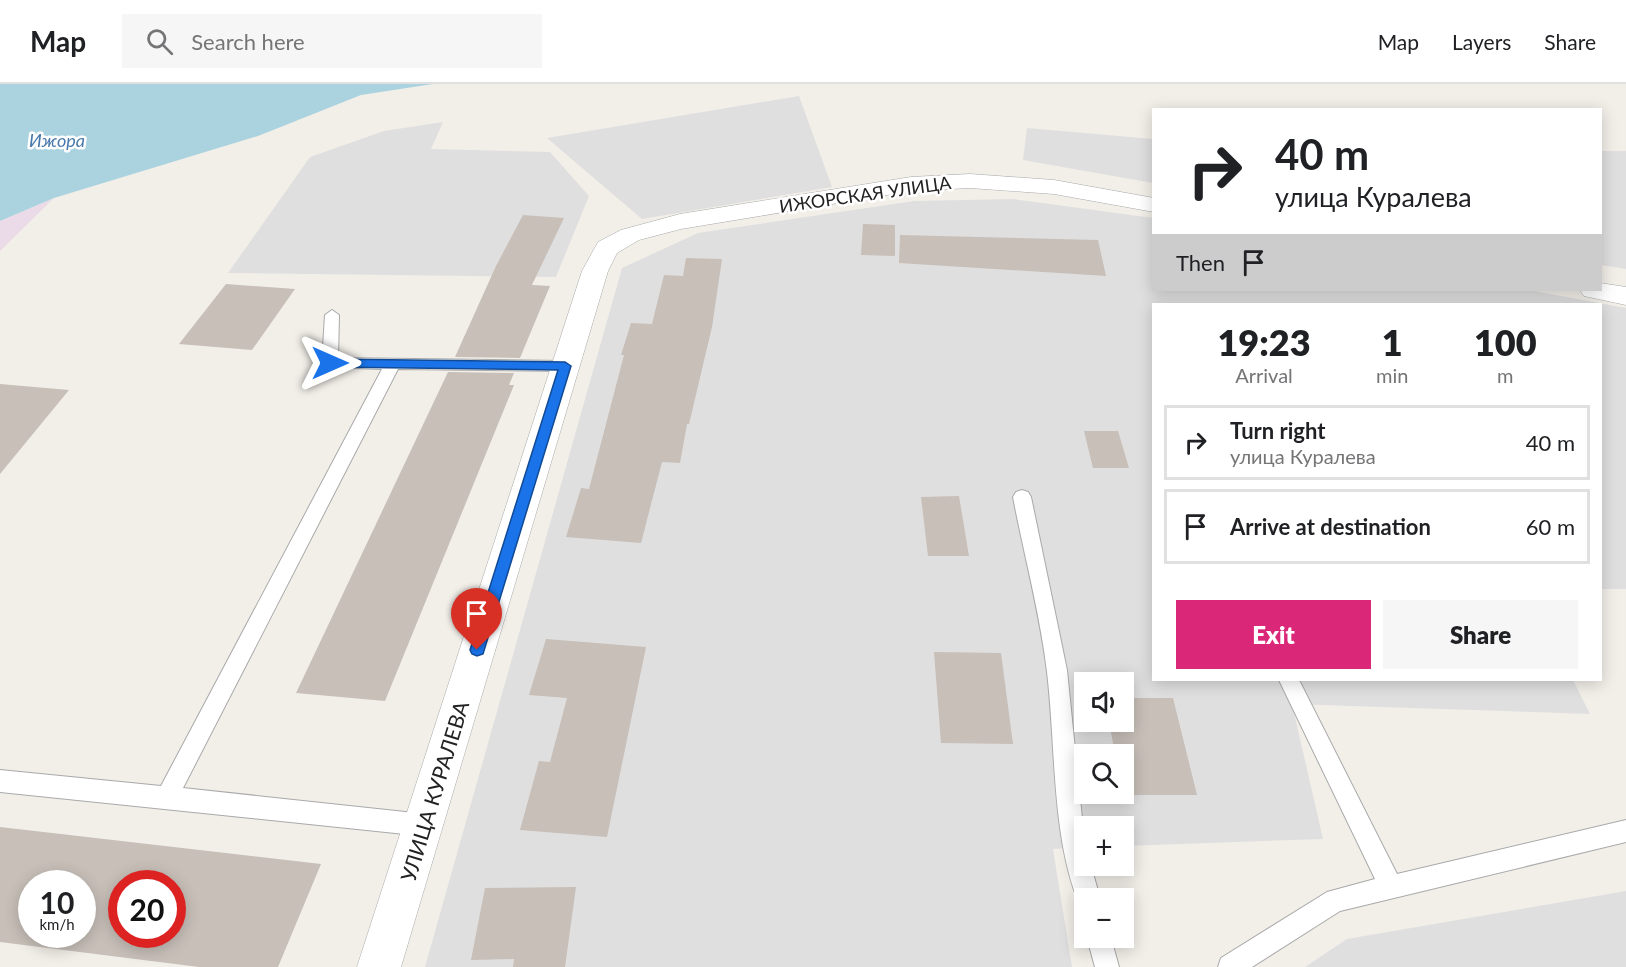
<!DOCTYPE html>
<meta charset="utf-8">
<style>
:root{--surface:#fff;--page:#f6f6f6;--text:#202124;--muted:#757577;--line:#e0e0e0;--accent:#db2777}
body{margin:0;font-family:Lato,sans-serif;background:var(--page);color:var(--text);height:100vh;display:flex;flex-direction:column;font-size:22px;white-space:nowrap}
*{box-sizing:border-box;margin:0}
p{font-size:20px;color:var(--muted)}
.icon{flex:none;width:33px;height:33px;fill:none;stroke:currentColor;stroke-width:2;stroke-linecap:round;stroke-linejoin:round}
.map{position:relative;flex:1;overflow:hidden}
.side{position:absolute;left:1152px;top:219px;width:450px;height:378px;display:flex;flex-direction:column;background:var(--surface);border-radius:0px;box-shadow:0 3px 15px #0003}
.side>*{flex:none}
.top-card{position:absolute;left:1152px;top:24px;width:450px;height:183px;border-radius:0px;box-shadow:0 3px 15px #0003;background:#fff;color:var(--text);overflow:hidden}
.buttons{position:absolute;left:1074px;top:588px;display:grid;gap:12px}
.buttons a{display:grid;place-items:center;width:60px;height:60px;border-radius:0px;background:var(--surface);box-shadow:0 3px 15px #0003;font-size:30px}
.speed{position:absolute;left:18px;top:786px;display:flex;gap:12px;font-size:30px;font-weight:700;text-align:center}
.speed>*{display:grid;place-content:center;width:78px;height:78px;border-radius:50%;background:var(--surface);box-shadow:0 3px 15px #0003;line-height:1}
.speed small{font-size:15px;font-weight:400}
.speed .limit{border:9px solid #d22;background:#fff;color:#111}
.pin{position:absolute;display:grid;place-items:center;width:51px;height:51px;color:#fff;margin:-62px -26px;border-radius:50% 50% 50% 0;rotate:-45deg;box-shadow:0 0 6px #0007}
.pin .icon{rotate:45deg}
.me{position:absolute;width:66px;margin:-33px;rotate:90deg;stroke-linejoin:round;filter:drop-shadow(0 0 4px #0008)}
.turn{display:flex;align-items:center;gap:21px;height:126px;padding:0 24px;font-size:27px}
.turn .icon{width:78px;height:78px;stroke-width:2.5}
.turn b{display:block;font-size:42px;line-height:51px}
.then{display:flex;align-items:center;height:57px;padding:0 24px;background:#0003;gap:12px;font-size:22px}
.eta{display:flex;justify-content:space-evenly;align-items:center;height:102px;text-align:center}
.eta b{font-size:36px;font-weight:800;line-height:42px}
.primary-button{display:flex;gap:12px;margin-top:auto;padding:12px 24px}
.primary-button a{flex:1;height:69px;border-radius:0px;background:var(--accent);color:#fff;font-size:24px;font-weight:800;line-height:69px;text-align:center}
.primary-button a+a{background:var(--page);color:var(--text)}
ul{padding:0;list-style:none}
li{display:flex;align-items:center;gap:18px;height:75px;margin:0 12px 9px;padding:0 12px;border:3px solid var(--line);border-radius:0px}
li div{flex:1}
li b{display:block;font-size:22px}
li em{font-style:normal}
header{display:flex;align-items:center;gap:36px;box-sizing:border-box;height:84px;padding:0 30px;background:var(--surface);border-bottom:2px solid var(--line)}
header strong{font-size:28px}
nav{display:flex;gap:33px;margin-inline-start:auto;font-size:21px}
.search{width:420px;height:54px;background:var(--page);display:flex;align-items:center;gap:15px;box-sizing:border-box;padding:0 21px;border-radius:0px;color:var(--muted);font-size:22px}
.map>svg:first-child{display:block}
.residential{fill:#e0dfdf;fill-rule:evenodd}
.industrial{fill:#ebdbe8}
.water{fill:#aad3df}
.building{fill:#c7bfb8;fill-rule:evenodd}
.lines{fill:none;stroke-linecap:round;stroke-linejoin:round}
.service-casing{stroke:#a9a9a9;stroke-width:2}
.minor-casing{stroke:#a9a9a9;stroke-width:1}
.service{fill:#fff;fill-rule:evenodd}
.minor{fill:#fff;fill-rule:evenodd}
.route{fill:#1a73e8;stroke:#114b97;stroke-width:1.5}
.labels{text-anchor:middle;dominant-baseline:central;stroke-width:5;stroke-linejoin:round;paint-order:stroke}
.far-water-label{font-size:18px;font-style:italic;fill:#4a7aab;stroke:#fff}
.far-street-label{font-size:18px;fill:#222;stroke:#fff}
.street-label{font-size:21px;fill:#222;stroke:#fff}
</style>
<header>
<strong>Map</strong>
<div class="search"><svg class="icon" aria-label="search" viewBox="0 0 24 24"><circle cx="10" cy="10" r="6"/><path d="M15 15l6 6"/></svg>Search here</div>
<nav><a>Map</a><a>Layers</a><a>Share</a></nav>
</header>
<div class="map">
<svg width="1626" height="883" viewBox="0 0 1626 883">
<rect width="100%" height="100%" fill="#f2efe9"/>
<g class="residential">
<polygon points="799,12 832,103 642,135 547,54"/>
<polygon points="443,38 431,65 550,68 589,112 556,193 228,189 310,73 384,47"/>
<polygon points="1027,44 1153,55 1153,99 1023,76"/>
<polygon points="1600,67 1626,67 1626,185 1601,181"/>
<path d="M1013 115 1153 134 1154 206H1529L1626 224V505H1601L1600 220H1154V596H1573L1590 630 1292 620 1323 755 1124 762V742H1084V763L1053 765 1072 883H425L622 184 698 149 914 117ZM1084 598H1124V638H1084ZM1084 670H1124V710H1084Z"/>
<polygon points="1626,807 1626,883 1305,883 1347,855"/>
</g>
<polygon class="industrial" points="54,114 0,167 0,137"/>
<polygon class="water" points="0,0 433,0 361,11 258,52 54,114 0,137"/>
<g class="building">
<polygon points="523,131 564,134 532,201 550,202 520,274 455,273 496,182"/>
<polygon points="863,140 895,141 895,172 861,171"/>
<polygon points="900,151 1098,156 1106,192 899,179"/>
<polygon points="686,174 722,175 712,243 689,340 687,340 680,379 662,378 641,459 566,453 581,404 589,405 624,271 621,271 631,239 652,240 664,191 683,192"/>
<polygon points="226,200 295,205 252,266 179,260"/>
<polygon points="448,288 514,289 509,301 514,301 385,617 296,609"/>
<polygon points="0,300 69,306 0,390"/>
<polygon points="1084,347 1118,347 1129,384 1093,384"/>
<polygon points="959,412 969,472 928,472 921,413"/>
<polygon points="546,555 646,563 607,753 520,746 539,677 550,678 567,614 529,611"/>
<polygon points="934,568 1001,569 1013,660 941,659"/>
<polygon points="1124,614 1173,614 1197,711 1123,711 1124,670 1115,670 1109,638 1124,638"/>
<path d="M0 743 321 780 278 883H199L0 858ZM32 800H82V850H32ZM122 800H172V850H122Z"/>
<polygon points="576,803 565,883 513,883 514,875 471,876 485,804"/>
</g>
<g class="lines">
<defs>
<g id="service">
<polygon points="332,226 339,231 338,274 565,277 571,278 573,282 571,286 565,287 398,285 183,704 424,730 432,733 435,741 432,749 424,752 0,708 0,686 161,702 382,285 324,283 322,279 325,231"/>
<path d="M1022 406 1028 408 1031 413 1067 586 1084 754V782H1091L1100 814H1084V824L1080 822C1051 753 1056 662 1047 588 1040 529 1024 471 1013 413L1016 408Z"/>
<polygon points="1279,596 1299,596 1397,790 1626,736 1626,758 1340,827 1252,883 1218,883 1221,874 1327,808 1375,795"/>
<polygon points="1087,854 1111,854 1119,883 1095,883"/>
</g>
<g id="minor">
<polygon points="970,90 1054,96 1154,114 1154,128 1054,110 970,104 911,107 681,145 639,156 617,169 608,187 401,883 357,883 582,187 598,158 621,146 680,130 911,93"/>
<polygon points="1600,199 1626,203 1626,221 1584,212 1580,206 1600,206"/>
</g>
</defs>
<use href="#service" class="service-casing"/>
<use href="#minor" class="minor-casing"/>
<use href="#service" class="service"/>
<use href="#minor" class="minor"/>
</g>
<polygon class="route" points="330,275 565,278 571,282 483,570 477,572 472,570 470,566 558,286 330,283 324,279"/>
<g class="labels">
<g class="far-water-label">
<text x="57" y="56">Ижора</text>
</g>
<g class="far-street-label">
<text transform="translate(865 110) rotate(-8)">ИЖОРСКАЯ УЛИЦА</text>
</g>
<g class="street-label">
<text transform="translate(434 707) rotate(-73)">УЛИЦА КУРАЛЕВА</text>
</g>
</g>
</svg>
<div class="buttons">
<a><svg class="icon" aria-label="sound" viewBox="0 0 24 24"><path d="M4 9h4l5-4v14l-5-4H4zM17 9q2 3 0 6"/></svg></a>
<a><svg class="icon" aria-label="search" viewBox="0 0 24 24"><circle cx="10" cy="10" r="6"/><path d="M15 15l6 6"/></svg></a>
<a>+</a>
<a>−</a>
</div>
<div class="speed"><div>10<small>km/h</small></div><div class="limit">20</div></div>
<div class="pin" style="left:477px;top:566px;background:#d93025"><svg class="icon" aria-label="arrive" viewBox="0 0 24 24"><path d="M6 21V4h12l-3 4 3 4H6"/></svg></div>
<svg class="me" style="left:330px;top:279px" viewBox="-20 -20 40 40"><path d="M0-17L14 15 0 8-14 15z" fill="#1a73e8" stroke="#fff" stroke-width="4"/></svg>
<div class="top-card">
<div class="turn"><svg class="icon" aria-label="right" viewBox="0 0 24 24"><path d="M7 20v-9h11M14 6l5 5-5 5"/></svg><div><b>40 m</b>улица Куралева</div></div>
<div class="then">Then<svg class="icon" aria-label="arrive" viewBox="0 0 24 24"><path d="M6 21V4h12l-3 4 3 4H6"/></svg></div>
</div>
<section class="side">
<div class="eta">
<div><b>19:23</b><p>Arrival</p></div>
<div><b>1</b><p>min</p></div>
<div><b>100</b><p>m</p></div>
</div>
<ul>
<li><svg class="icon" aria-label="right" viewBox="0 0 24 24"><path d="M7 20v-9h11M14 6l5 5-5 5"/></svg><div><b>Turn right</b><p>улица Куралева</p></div><em>40 m</em></li>
<li><svg class="icon" aria-label="arrive" viewBox="0 0 24 24"><path d="M6 21V4h12l-3 4 3 4H6"/></svg><div><b>Arrive at destination</b></div><em>60 m</em></li>
</ul>
<div class="primary-button"><a>Exit</a><a>Share</a></div>
</section>
</div>
